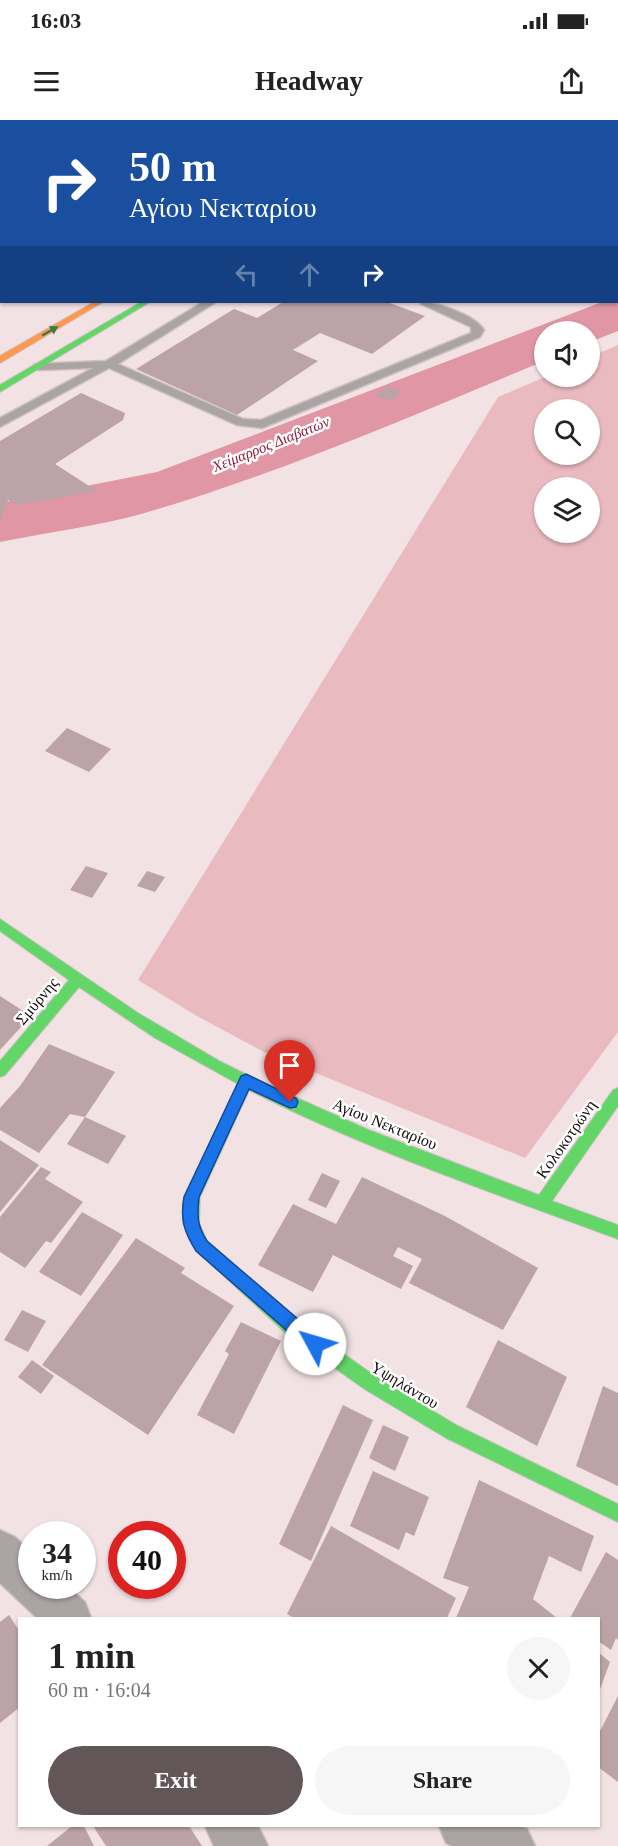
<!DOCTYPE html>
<meta charset="utf-8">
<style>
:root{--surface:#fff;--page:#f6f6f6;--text:#222;--muted:#767676;--accent:#625658}
body{margin:0;font-family:"Times New Roman",serif;background:var(--page);color:var(--text);height:100vh;display:flex;flex-direction:column;font-size:22px;white-space:nowrap}
*{box-sizing:border-box;margin:0}
p{font-size:20px;color:var(--muted)}
.icon{flex:none;width:33px;height:33px;fill:none;stroke:currentColor;stroke-width:2;stroke-linecap:round;stroke-linejoin:round}
.map{position:relative;flex:1;overflow:hidden}
.sheet{position:absolute;left:18px;top:1497px;width:582px;height:210px;display:flex;flex-direction:column;background:var(--surface);border-radius:0px;box-shadow:0 2px 4px #0004}
.sheet>*{flex:none}
.guide{position:absolute;left:0px;top:0px;width:618px;height:183px;box-shadow:0 2px 4px #0004;background:#1a4fa0;color:#fff;overflow:hidden}
.tools{position:absolute;left:534px;top:201px;display:grid;gap:12px}
.tools a{display:grid;place-items:center;width:66px;height:66px;border-radius:50%;background:var(--surface);box-shadow:0 2px 4px #0004;font-size:30px}
.speed{position:absolute;left:18px;top:1401px;display:flex;gap:12px;font-size:30px;font-weight:700;text-align:center}
.speed>*{display:grid;place-content:center;width:78px;height:78px;border-radius:50%;background:var(--surface);box-shadow:0 2px 4px #0004;line-height:1}
.speed small{font-size:15px;font-weight:400}
.speed .limit{border:9px solid #d22;background:#fff;color:#111}
.pin{position:absolute;display:grid;place-items:center;width:51px;height:51px;color:#fff;margin:-62px -26px;border-radius:50% 50% 50% 0;rotate:-45deg;box-shadow:0 0 6px #0007}
.pin .icon{rotate:45deg}
.me{position:absolute;width:66px;margin:-33px;rotate:309deg;stroke-linejoin:round;filter:drop-shadow(0 0 4px #0008)}
.turn{display:flex;align-items:center;gap:21px;height:126px;padding:0 30px;font-size:27px}
.turn .icon{width:78px;height:78px;stroke-width:2.5}
.turn b{display:block;font-size:42px;line-height:51px}
.lanes{display:flex;align-items:center;height:57px;padding:0 30px;background:#0003;justify-content:center;gap:30px;direction:ltr}
.lanes .off{opacity:.35}
.round{display:grid;place-items:center;flex:none;width:63px;height:63px;border-radius:32px;background:var(--page)}
.headline{display:flex;align-items:center;justify-content:space-between;height:102px;padding:0 30px}
h1{font-size:36px;font-weight:800;line-height:45px}
.button{display:flex;gap:12px;margin-top:auto;padding:12px 30px}
.button a{flex:1;height:69px;border-radius:36px;background:var(--accent);color:#fff;font-size:24px;font-weight:800;line-height:69px;text-align:center}
.button a+a{background:var(--page);color:var(--text)}
.status{display:flex;justify-content:space-between;align-items:center;height:42px;padding:0 30px;background:var(--surface);direction:ltr}
.status svg{height:16px;fill:currentColor}
header{display:flex;justify-content:space-between;align-items:center;height:78px;padding:0 30px;background:var(--surface);font-size:27px;font-weight:800}
.map>svg:first-child{display:block}
.green{fill:#eabac1;fill-rule:evenodd}
.water{fill:#e096a4}
.building{fill:#bca3a8}
.lines{fill:none;stroke-linecap:round;stroke-linejoin:round}
.lane-casing{stroke:#cdc1c2;stroke-width:3}
.street-casing{stroke:#cdc1c2;stroke-width:3}
.fast-casing{stroke:#cdc1c2;stroke-width:2}
.slow-casing{stroke:#cdc1c2;stroke-width:2}
.lane{fill:#aba4a4;fill-rule:evenodd}
.street{fill:#aba4a4;fill-rule:evenodd}
.fast{fill:#63d668;fill-rule:evenodd}
.slow{fill:#ff974d;fill-rule:evenodd}
.oneway{fill:#3f7a3f}
.route{fill:#1a73e8;stroke:#114b97;stroke-width:1.5}
.labels{text-anchor:middle;dominant-baseline:central;stroke-width:5;stroke-linejoin:round;paint-order:stroke}
.far-water-label{font-size:15px;font-style:italic;fill:#901a3e;stroke:#fff}
.street-label{font-size:16px;fill:#140a0c;stroke:#fff}
</style>
<div class="status"><b>16:03</b><svg viewBox="0 0 49 12"><path d="M0 12V9h3v3zM5 12V6h3v6zM10 12V3h3v9zM15 12V0h3v12zM26 1h20v11H26zM47 4h2v5h-2z"/></svg></div>
<header><svg class="icon" aria-label="menu" viewBox="0 0 24 24"><path d="M4 6h16M4 12h16M4 18h16"/></svg>Headway<svg class="icon" aria-label="share" viewBox="0 0 24 24"><path d="M12 15V3M7 8l5-5 5 5M5 13v7h14v-7"/></svg></header>
<div class="map">
<svg width="618" height="1726" viewBox="0 0 618 1726">
<rect width="100%" height="100%" fill="#f2e2e4"/>
<path class="green" d="M618 225V912L525 1038 264 932 197 896 138 860 498 277 545 257 590 256V237ZM544 290H590V334H544ZM544 368H590V412H544Z"/>
<path class="water" d="M618 175V211L590 222V212H544V241C414 295 283 352 148 392 100 406 49 412 0 422V383L157 352 602 182H616Z"/>
<g class="building">
<polygon points="283,182 387,182 425,196 372,234 320,213 293,230 318,241 237,295 136,249 234,189 257,198"/>
<polygon points="387,266 402,272 391,281 375,276"/>
<polygon points="81,273 125,293 123,300 55,344 97,371 18,385 8,380 0,401 0,321"/>
<polygon points="67,608 111,629 89,652 45,631"/>
<polygon points="86,746 108,753 92,778 70,770"/>
<polygon points="147,751 165,757 155,772 137,766"/>
<polygon points="0,876 31,896 0,930"/>
<polygon points="49,924 115,952 85,997 126,1016 108,1044 67,1024 85,997 70,994 39,1033 0,1010 0,988 20,966"/>
<polygon points="0,1020 39,1045 0,1092"/>
<polygon points="41,1047 51,1052 45,1059 83,1082 51,1123 46,1121 25,1148 0,1132 0,1097"/>
<polygon points="322,1053 340,1061 326,1088 308,1080"/>
<polygon points="362,1057 445,1096 538,1148 503,1210 409,1163 422,1139 398,1127 393,1136 413,1146 401,1169 333,1135 313,1172 258,1145 293,1084 336,1104"/>
<polygon points="82,1092 123,1115 81,1176 39,1152"/>
<polygon points="136,1118 185,1148 181,1153 234,1186 148,1315 42,1245"/>
<polygon points="22,1190 46,1201 28,1232 4,1220"/>
<polygon points="241,1202 281,1221 234,1314 197,1295 229,1234 225,1231"/>
<polygon points="498,1220 567,1257 537,1326 466,1287"/>
<polygon points="32,1240 54,1256 41,1274 18,1257"/>
<polygon points="603,1266 618,1273 618,1366 576,1346"/>
<polygon points="343,1285 373,1300 311,1441 279,1424"/>
<polygon points="383,1305 409,1317 395,1351 369,1338"/>
<polygon points="373,1351 429,1377 414,1416 406,1412 399,1430 350,1406"/>
<polygon points="479,1360 594,1416 581,1452 549,1436 533,1479 557,1498 456,1498 469,1467 443,1458"/>
<polygon points="331,1406 456,1478 447,1498 294,1498 287,1494"/>
<polygon points="606,1432 618,1440 618,1520 616,1518 611,1530 598,1521 598,1498 570,1498"/>
<polygon points="9,1495 20,1512 20,1587 0,1603 0,1502"/>
<polygon points="598,1532 610,1542 599,1572 598,1572"/>
<polygon points="618,1576 618,1662 598,1647 598,1615"/>
<polygon points="72,1706 84,1706 94,1726 47,1726"/>
<polygon points="93,1706 189,1706 202,1726 106,1726"/>
</g>
<g class="lines">
<defs>
<path id="lane" d="M203 182H216L118 244 243 299 261 300 471 213V207L421 184 420 182C437 182 475 195 484 210L480 217 262 308 237 305 109 248 0 307V298L93 248 39 250 33 246 35 244 106 241Z"/>
<g id="street">
<polygon points="0,1410 15,1417 32,1432 32,1466 67,1466 85,1482 91,1498 37,1498 0,1463"/>
<polygon points="205,1706 258,1706 268,1726 214,1726"/>
<polygon points="439,1706 520,1706 527,1709 535,1726 452,1726 446,1723"/>
</g>
<g id="fast">
<polygon points="186,0 194,0 184,2"/>
<polygon points="241,0 249,0 240,2"/>
<polygon points="333,0 341,0 332,2"/>
<polygon points="367,0 374,0 366,2"/>
<polygon points="408,0 416,0 407,2"/>
<polygon points="576,0 584,0 585,2 577,2"/>
<rect x="616" y="17" width="2" height="5"/>
<polygon points="0,121 2,121 0,126"/>
<polygon points="141,182 150,182 0,272 0,265"/>
<path d="M0 799 138 893 221 942 270 966 369 1010 539 1075 613 970 618 968V986L552 1081 618 1105V1119C494 1073 367 1030 249 970L200 1077 199 1103 207 1121 301 1204 378 1258 458 1306 618 1384V1402L446 1318 366 1270 289 1216 197 1131 183 1103 184 1077 238 964 155 918 79 867 5 955 0 957V941L69 860 0 811Z"/>
</g>
<g id="slow">
<polygon points="0,91 2,91 0,96"/>
<polygon points="0,176 2,176 0,181"/>
<polygon points="94,182 103,182 0,243 0,236"/>
</g>
</defs>
<use href="#lane" class="lane-casing"/>
<use href="#street" class="street-casing"/>
<use href="#fast" class="fast-casing"/>
<use href="#slow" class="slow-casing"/>
<use href="#lane" class="lane"/>
<use href="#street" class="street"/>
<use href="#fast" class="fast"/>
<use href="#slow" class="slow"/>
</g>
<defs><path id="oneway-solid" d="M-6-.8H1V-3.2L6.5 0L1 3.2V.8H-6Z" transform="scale(1.5)"/></defs>
<use class="oneway" href="#oneway-solid" transform="translate(50 211) rotate(-30)"/>
<path class="route" d="M246 954 296 978 298 982 296 987 290 988 249 969 199 1077C197 1095 197 1106 207 1121L320 1218 323 1224 320 1230 315 1232 309 1230 196 1131C184 1112 180 1099 184 1077L241 956Z"/>
<g class="labels">
<g class="far-water-label">
<text transform="translate(271 324) rotate(-22)">Χείμαρρος Διαβατών</text>
</g>
<g class="street-label">
<text transform="translate(37 881) rotate(-50)">Σμύρνης</text>
<text transform="translate(385 1004) rotate(22)">Αγίου Νεκταρίου</text>
<text transform="translate(566 1019) rotate(-55)">Κολοκοτρώνη</text>
<text transform="translate(405 1265) rotate(31)">Υψηλάντου</text>
</g>
</g>
</svg>
<div class="tools">
<a><svg class="icon" aria-label="sound" viewBox="0 0 24 24"><path d="M4 9h4l5-4v14l-5-4H4zM17 9q2 3 0 6"/></svg></a>
<a><svg class="icon" aria-label="search" viewBox="0 0 24 24"><circle cx="10" cy="10" r="6"/><path d="M15 15l6 6"/></svg></a>
<a><svg class="icon" aria-label="layers" viewBox="0 0 24 24"><path d="M12 4l9 5-9 5-9-5zM3 14l9 5 9-5"/></svg></a>
</div>
<div class="speed"><div>34<small>km/h</small></div><div class="limit">40</div></div>
<div class="pin" style="left:290px;top:982px;background:#d93025"><svg class="icon" aria-label="arrive" viewBox="0 0 24 24"><path d="M6 21V4h12l-3 4 3 4H6"/></svg></div>
<svg class="me" style="left:315px;top:1224px" viewBox="-20 -20 40 40"><circle r="19" fill="#fff"/><path d="M0-13L10 11 0 6-10 11z" fill="#1a73e8"/></svg>
<div class="guide">
<div class="turn"><svg class="icon" aria-label="right" viewBox="0 0 24 24"><path d="M7 20v-9h11M14 6l5 5-5 5"/></svg><div><b>50 m</b>Αγίου Νεκταρίου</div></div>
<div class="lanes"><svg class="icon off" aria-label="left" viewBox="0 0 24 24"><path d="M17 20v-9H6M10 6l-5 5 5 5"/></svg><svg class="icon off" aria-label="ahead" viewBox="0 0 24 24"><path d="M12 20V5M6 11l6-6 6 6"/></svg><svg class="icon" aria-label="right" viewBox="0 0 24 24"><path d="M7 20v-9h11M14 6l5 5-5 5"/></svg></div>
</div>
<section class="sheet">
<div class="headline"><div><h1>1 min</h1><p>60 m · 16:04</p></div><a class="round"><svg class="icon" aria-label="close" viewBox="0 0 24 24"><path d="M6 6l12 12M18 6L6 18"/></svg></a></div>
<div class="button"><a>Exit</a><a>Share</a></div>
</section>
</div>
